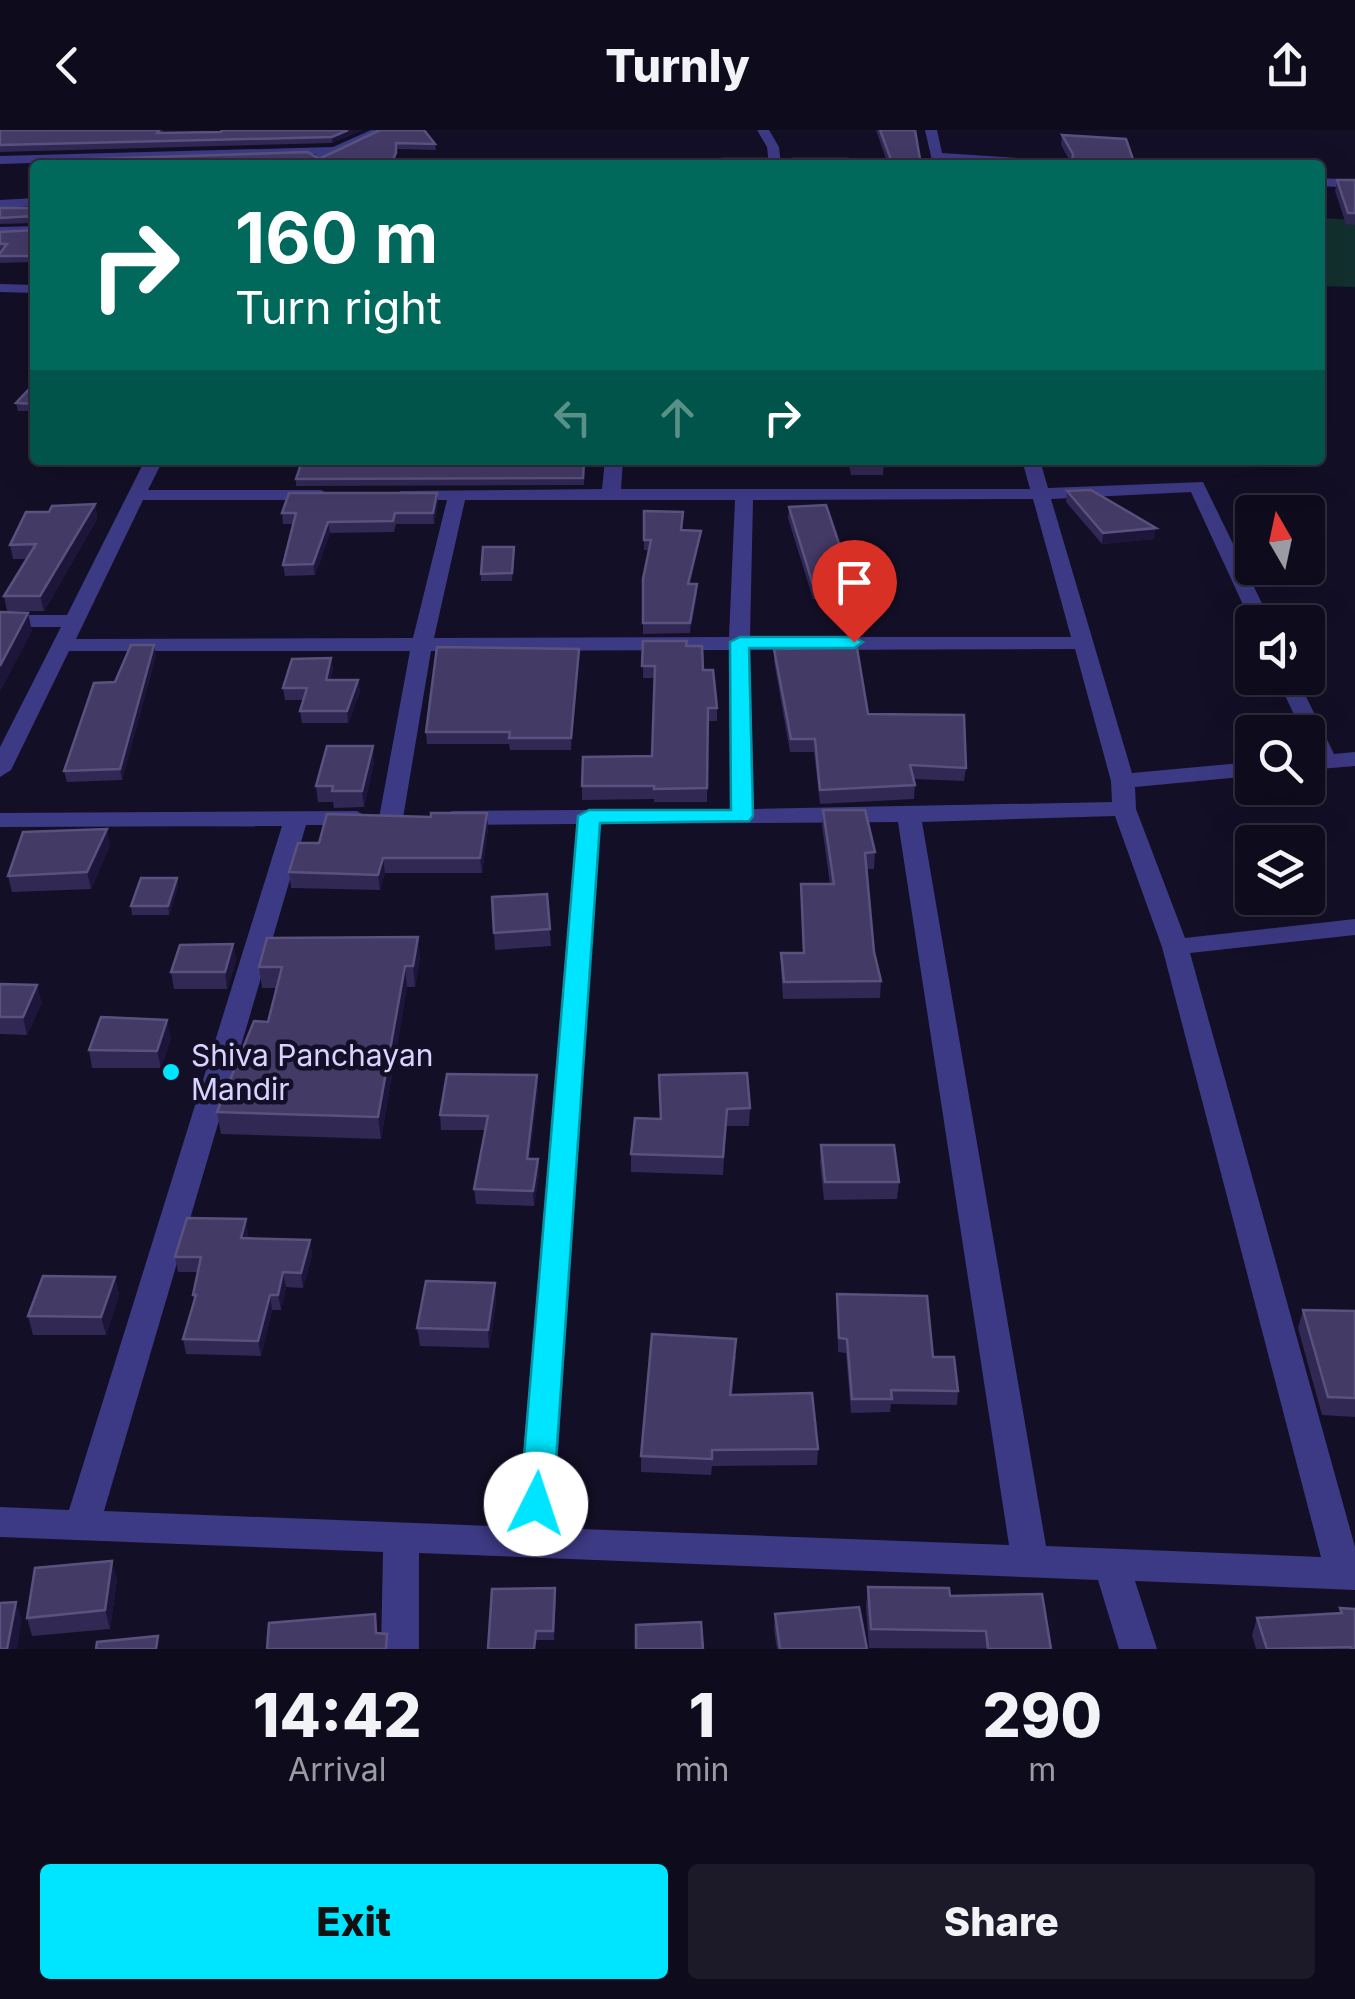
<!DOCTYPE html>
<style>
:root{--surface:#0e0b1c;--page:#1c1929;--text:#f1f3f6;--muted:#9b9ba3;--line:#2e2b3b;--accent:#00e5ff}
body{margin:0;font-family:Inter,sans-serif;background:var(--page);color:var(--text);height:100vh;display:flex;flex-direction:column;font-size:38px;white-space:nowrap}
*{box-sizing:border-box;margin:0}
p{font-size:32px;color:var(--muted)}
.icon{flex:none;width:55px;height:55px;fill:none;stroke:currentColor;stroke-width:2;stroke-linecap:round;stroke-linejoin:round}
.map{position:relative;height:1519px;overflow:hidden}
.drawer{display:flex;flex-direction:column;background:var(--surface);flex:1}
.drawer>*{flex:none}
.hud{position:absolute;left:30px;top:30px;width:1295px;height:305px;border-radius:10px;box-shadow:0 10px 40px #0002,0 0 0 2px var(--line);background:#00695c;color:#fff;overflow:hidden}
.needle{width:65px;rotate:351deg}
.tools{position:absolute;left:1235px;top:365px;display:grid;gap:20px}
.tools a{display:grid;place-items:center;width:90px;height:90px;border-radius:10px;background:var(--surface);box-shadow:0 10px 40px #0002,0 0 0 2px var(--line);font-size:50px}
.pin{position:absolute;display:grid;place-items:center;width:85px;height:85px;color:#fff;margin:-102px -42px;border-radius:50% 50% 50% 0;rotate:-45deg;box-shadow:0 0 10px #0007}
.pin .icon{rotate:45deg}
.me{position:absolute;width:110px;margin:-55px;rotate:4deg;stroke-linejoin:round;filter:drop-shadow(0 0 8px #0008)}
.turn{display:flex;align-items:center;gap:35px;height:210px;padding:0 40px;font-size:45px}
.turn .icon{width:130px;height:130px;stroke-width:2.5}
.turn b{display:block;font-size:70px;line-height:85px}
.lanes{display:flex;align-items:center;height:95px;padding:0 40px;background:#0003;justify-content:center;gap:50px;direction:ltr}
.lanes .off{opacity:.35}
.eta{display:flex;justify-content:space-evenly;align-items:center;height:170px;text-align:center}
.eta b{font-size:60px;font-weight:800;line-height:70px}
.button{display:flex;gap:20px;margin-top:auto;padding:20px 40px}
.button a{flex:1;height:115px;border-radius:10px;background:var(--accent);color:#111;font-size:40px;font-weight:800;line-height:115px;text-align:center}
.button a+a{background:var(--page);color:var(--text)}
header{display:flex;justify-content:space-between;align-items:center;height:130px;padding:0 40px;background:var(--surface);font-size:45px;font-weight:800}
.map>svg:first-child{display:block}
.green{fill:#12302f}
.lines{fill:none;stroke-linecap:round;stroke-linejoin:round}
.minor{fill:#3d3a85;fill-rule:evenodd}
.wall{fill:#312854}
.shaded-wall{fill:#1d163a}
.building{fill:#433a66;stroke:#5a527e;stroke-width:2.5}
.route{fill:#00e5ff;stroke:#0095a6;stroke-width:2.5}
.poi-dot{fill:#00e5ff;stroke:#130f26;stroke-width:4}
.labels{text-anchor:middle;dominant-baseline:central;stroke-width:9;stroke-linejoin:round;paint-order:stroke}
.poi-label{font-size:30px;fill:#d9d4ff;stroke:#130f26;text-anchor:start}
</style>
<header><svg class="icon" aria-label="back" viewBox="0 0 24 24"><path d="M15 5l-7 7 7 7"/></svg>Turnly<svg class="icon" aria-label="share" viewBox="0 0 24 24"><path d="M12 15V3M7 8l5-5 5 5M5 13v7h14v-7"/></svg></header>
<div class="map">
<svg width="1355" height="1519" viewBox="0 0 1355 1519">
<rect width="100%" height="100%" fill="#130f26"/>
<polygon class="green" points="1320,88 1355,90 1355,157 1320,156"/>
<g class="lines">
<g class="minor">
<polygon points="371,0 387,0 318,32 312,28 316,24 0,34 0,26 333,17"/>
<polygon points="757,0 769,0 779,17 781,35 769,35 767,17"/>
<polygon points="925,0 937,0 942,23 1062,31 1068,35 944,30 945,35 933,35"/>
<polygon points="1320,48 1355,50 1355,58 1320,56"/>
<polygon points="35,68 35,76 0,78 0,70"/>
<polygon points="35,96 35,104 0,105 0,97"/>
<polygon points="0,154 35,155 35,163 0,162"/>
<path d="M145 330H163L148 360H321L330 365 321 370H143L76 509 413 508 447 370H406L397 365 400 361 602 359 605 330H623L621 359H1030L1022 330H1040L1048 358 1203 352 1271 492H1251L1191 362 1051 369 1132 643 1252 632V646L1135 657 1136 679 1185 808 1355 789V805L1190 823 1355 1417V1460L1135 1451 1157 1519H1119L1098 1450 419 1423V1519H381L383 1422 0 1407V1377L69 1380 282 696 0 697V683L357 681 369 688 357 695H306L104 1381 517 1397 577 694 452 695 440 688 452 681 730 679 729 520 431 521 403 688 391 695 379 688 410 521H69L11 640 0 647V617L61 497H0V485H67ZM1033 369 1071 507H750L753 370ZM465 370H735L729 507 434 508ZM1075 519 1111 651 1112 672 754 679 750 520ZM1115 686 1162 817 1321 1427 1046 1416 922 692ZM898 692 1009 1415 553 1398 600 694Z"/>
<polygon points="1277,548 1297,548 1334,624 1355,622 1355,636 1308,640 1308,626 1313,626 1308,602 1302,602"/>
</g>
</g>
<g class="wall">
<polygon points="2,0 163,0 161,3 221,2 222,0 362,0 332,13 0,22 0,1"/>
<polygon points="380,0 424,0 435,14 436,20 396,19 396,29 394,35 35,35 35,65 32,64 31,58 34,31 308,22 319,29"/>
<polygon points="876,0 915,0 921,35 888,35"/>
<polygon points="1062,5 1135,35 1062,35 1062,33 1071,33 1061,15"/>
<polygon points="1337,50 1355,50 1355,95 1346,94 1335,61"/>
<polygon points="35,72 35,93 0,94 0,78 29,78"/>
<polygon points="35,100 35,132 0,133 0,123 2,120 0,120 0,102"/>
<polygon points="35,253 35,281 18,281 16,273"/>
<polygon points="585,330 584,355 296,356 296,349 334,331"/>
<polygon points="848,330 884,330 883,345 851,345"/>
<polygon points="1067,361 1154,409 1102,414 1066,372"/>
<polygon points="437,363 438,374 434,394 396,394 394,402 330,403 315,445 285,446 283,435 293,394 283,394 282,383"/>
<polygon points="95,374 97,389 44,481 7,481 4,466 27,429 13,429 10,415 49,382"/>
<polygon points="789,377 855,461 854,473 813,469 788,388"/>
<polygon points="644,381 682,400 701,401 700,410 690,454 697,464 690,503 643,504 643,449 649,420 644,420"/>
<polygon points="514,424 512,451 481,451 481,444"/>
<polygon points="643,511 687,516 703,540 717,578 717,591 708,591 707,672 654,672 654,669 582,670 582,656 652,626 654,548 643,548"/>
<polygon points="774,519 868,584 966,638 964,651 914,649 915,655 914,669 820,674 814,622 790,622 774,531"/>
<polygon points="156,525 122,650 67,652 64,641 115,552"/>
<polygon points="331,528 333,541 330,550 358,550 360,562 348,593 302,593 300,581 304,570 285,570 283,558"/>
<polygon points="579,530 571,620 510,620 509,614 427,614 426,602"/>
<polygon points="374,632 364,677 334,678 333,672 318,672 316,656"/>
<polygon points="823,680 875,722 874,739 867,739 874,822 881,851 880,868 783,869 781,840 781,823 803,823 801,754 830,754 822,696"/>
<polygon points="488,698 482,743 385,743 380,760 291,758 289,742 319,713"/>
<polygon points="110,715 91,759 12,762 8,746"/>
<polygon points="177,748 178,756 169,785 132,785 131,776"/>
<polygon points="547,764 551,816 495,820 492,767"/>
<polygon points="233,814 236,831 227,859 174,859 171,842"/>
<polygon points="420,828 415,857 407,857 381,1009 221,1004 217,982 268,892 276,858 262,858 259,837"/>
<polygon points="0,854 42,872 27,905 0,904"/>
<polygon points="171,908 161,938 92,938 89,920"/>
<polygon points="659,945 750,978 749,996 726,996 723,1045 631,1042 631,1024 661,989"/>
<polygon points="538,960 529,1029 538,1029 539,1044 534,1076 476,1074 474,1059 486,1000 441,1000 440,985"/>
<polygon points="821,1015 899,1052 897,1069 824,1070 820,1033"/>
<polygon points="248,1104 247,1108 310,1110 312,1125 303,1158 286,1157 281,1180 272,1180 261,1226 186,1224 183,1209 194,1171 193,1165 198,1142 178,1142 175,1127"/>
<polygon points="115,1147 119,1165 106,1205 33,1205 28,1186"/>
<polygon points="495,1153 496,1171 489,1218 420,1216 417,1198"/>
<polygon points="837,1164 933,1227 958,1261 957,1275 891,1274 890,1282 851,1283 846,1223 838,1222"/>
<polygon points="1303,1180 1355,1181 1355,1287 1322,1285 1298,1198"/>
<polygon points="736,1225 732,1265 818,1319 817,1335 712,1336 711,1345 641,1342 641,1326"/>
<polygon points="117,1449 110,1499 32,1506 27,1488"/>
<polygon points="868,1457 950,1466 1051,1519 869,1518 866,1476"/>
<polygon points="556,1467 554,1510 537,1510 488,1519"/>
<polygon points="1340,1478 1355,1519 1256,1519 1252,1505 1257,1488 1339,1483"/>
<polygon points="775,1484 867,1519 777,1519 774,1500"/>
</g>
<g class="shaded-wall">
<polygon points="348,0 362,0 332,13 332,7"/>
<polygon points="437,363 438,374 434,394 433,383"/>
<polygon points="95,374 97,389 44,481 40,466"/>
<polygon points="328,392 330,403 315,445 313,434"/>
<polygon points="1156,398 1154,409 1102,414 1103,403"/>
<polygon points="701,401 700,410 688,464 688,454"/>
<polygon points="697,454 697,464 690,503 690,493"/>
<polygon points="28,483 32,501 0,562 0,536"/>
<polygon points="154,515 156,525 122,650 120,639"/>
<polygon points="579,519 579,530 571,620 571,608"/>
<polygon points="331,528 333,541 327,562 326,550"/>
<polygon points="358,550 360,562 348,593 347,581"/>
<polygon points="373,616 374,632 364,677 362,661"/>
<polygon points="487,683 488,698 482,743 480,728"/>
<polygon points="107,699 110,715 91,759 87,742"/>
<polygon points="383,728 385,743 380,760 378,745"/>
<polygon points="177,748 178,756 169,785 168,776"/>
<polygon points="418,807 420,828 415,857 413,836"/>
<polygon points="233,814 236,831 227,859 225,842"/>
<polygon points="405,836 407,857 381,1009 378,987"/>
<polygon points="37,855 42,872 27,905 23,887"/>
<polygon points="167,890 171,908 161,938 157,921"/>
<polygon points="537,945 538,960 528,1044 527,1029"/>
<polygon points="538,1029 539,1044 534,1076 533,1061"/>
<polygon points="246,1089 248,1104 243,1122 241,1108"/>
<polygon points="310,1110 312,1125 303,1158 301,1143"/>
<polygon points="283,1142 286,1157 281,1180 278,1165"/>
<polygon points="115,1147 119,1165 106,1205 101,1187"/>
<polygon points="495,1153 496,1171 489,1218 488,1200"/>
<polygon points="270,1165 272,1180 261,1226 258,1211"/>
<polygon points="112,1431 117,1449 110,1499 105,1480"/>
<polygon points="16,1472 22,1490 17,1519 7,1519"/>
</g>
<g class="building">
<polygon points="2,0 159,0 157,3 221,2 222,0 348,0 332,7 0,15 0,1"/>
<polygon points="380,0 424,0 435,14 396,13 396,23 390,35 35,35 35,59 31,58 34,31 308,22 319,29"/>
<polygon points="880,0 915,0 921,35 893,35"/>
<polygon points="1062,5 1126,9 1135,35 1063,35 1062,33 1072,33 1073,24"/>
<polygon points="724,29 770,29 777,35 728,35"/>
<polygon points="794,29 848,29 852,35 797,35"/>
<polygon points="1337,50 1355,50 1355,83 1348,83"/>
<polygon points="35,72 35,90 34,86 0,88 0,78 29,78"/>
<polygon points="35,100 35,126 0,126 0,123 7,114 0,114 0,102"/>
<polygon points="35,253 35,274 16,273"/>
<polygon points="334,330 584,330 583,348 296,349 302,331"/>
<rect x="851" y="330" width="33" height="2"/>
<polygon points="1091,360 1156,398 1103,403 1067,361"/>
<polygon points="289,363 437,363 433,383 395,383 393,391 328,392 313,434 283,435 296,383 282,383"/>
<polygon points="95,374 40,466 4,466 36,414 10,415 26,382 49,382 52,376"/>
<polygon points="826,375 855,461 814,458 789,377"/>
<polygon points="644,381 683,382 681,400 701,401 688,454 697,454 690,493 643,493 643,449 651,410 644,410"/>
<polygon points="483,417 514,417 512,443 481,444"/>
<polygon points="0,482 28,483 0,536"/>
<polygon points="643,511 687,511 686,516 702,516 703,540 713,540 717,578 708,578 707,658 654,659 654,656 582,656 583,627 652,626 655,536 642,536"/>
<polygon points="131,515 154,515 120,639 64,641 94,553 115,552"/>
<polygon points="437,517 579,519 571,608 509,608 510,602 426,602"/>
<polygon points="857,518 868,584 964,585 966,638 910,635 915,655 820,660 815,609 791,609 774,519"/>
<polygon points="331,528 326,550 358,550 347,581 300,581 307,558 283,558 292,529"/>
<polygon points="327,616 373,616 362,661 332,661 333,656 316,656"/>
<polygon points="823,680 865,680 875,722 865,723 874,822 881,851 784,852 781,823 804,823 801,754 834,754"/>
<polygon points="431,683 487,683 480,728 383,728 378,745 289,742 298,713 319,713 327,684 431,687"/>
<polygon points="107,699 87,742 8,746 23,702"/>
<polygon points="141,748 177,748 168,776 131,776"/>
<polygon points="547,764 550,799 494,803 492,767"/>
<polygon points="418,807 413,836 405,836 378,987 217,982 254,891 268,892 282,837 259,837 267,808"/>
<polygon points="233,814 225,842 171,842 180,815"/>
<polygon points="0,854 37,855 23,887 0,887"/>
<polygon points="101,887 167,890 157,921 89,920"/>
<polygon points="747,943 750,978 727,979 723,1027 631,1024 635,988 661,989 659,945"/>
<polygon points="447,944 537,945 527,1029 538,1029 533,1061 474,1059 488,986 440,985"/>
<polygon points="821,1015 894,1015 899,1052 825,1052"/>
<polygon points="187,1088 246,1089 241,1108 310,1110 301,1143 283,1142 278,1165 270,1165 258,1211 183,1209 196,1165 193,1165 201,1127 175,1127"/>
<polygon points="43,1146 115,1147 101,1187 28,1186"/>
<polygon points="426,1151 495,1153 488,1200 417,1198"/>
<polygon points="837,1164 927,1166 933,1227 954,1227 958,1261 891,1260 892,1269 852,1269 847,1209 839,1208"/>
<polygon points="1303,1180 1355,1181 1355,1268 1328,1267"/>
<polygon points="652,1204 736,1209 730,1265 812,1263 818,1319 712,1320 712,1329 641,1326"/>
<polygon points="112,1431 105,1480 27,1488 35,1438"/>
<polygon points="868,1457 949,1458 950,1466 1042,1464 1051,1519 988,1519 986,1501 871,1499"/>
<polygon points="555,1458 553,1501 536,1501 534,1519 488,1519 492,1459"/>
<polygon points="16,1472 7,1519 0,1519 0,1473"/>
<polygon points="859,1477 867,1519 780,1519 775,1484"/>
<polygon points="1340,1478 1355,1479 1355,1519 1351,1519 1351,1517 1267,1519 1257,1488 1342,1483"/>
<polygon points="375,1484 376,1503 387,1504 386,1519 267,1519 269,1493"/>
<polygon points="701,1492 703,1519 636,1519 636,1495"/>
<polygon points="158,1506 156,1519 96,1519 97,1512"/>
</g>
<polygon class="route" points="740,507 854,507 863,512 854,518 749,518 753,686 749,691 600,693 553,1374 548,1384 536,1387 525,1384 520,1374 578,686 589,680 731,680 730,512"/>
<circle class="poi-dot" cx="171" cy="942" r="10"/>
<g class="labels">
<g class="poi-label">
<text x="191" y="925">Shiva Panchayan<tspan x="191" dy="34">Mandir</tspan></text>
</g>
</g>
</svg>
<div class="tools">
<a><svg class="needle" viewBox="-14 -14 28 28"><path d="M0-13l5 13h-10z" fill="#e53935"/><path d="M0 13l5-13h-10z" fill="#9b9ba3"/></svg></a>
<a><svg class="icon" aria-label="sound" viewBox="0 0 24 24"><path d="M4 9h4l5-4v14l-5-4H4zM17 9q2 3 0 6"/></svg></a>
<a><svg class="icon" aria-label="search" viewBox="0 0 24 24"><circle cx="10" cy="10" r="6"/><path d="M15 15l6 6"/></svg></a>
<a><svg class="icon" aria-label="layers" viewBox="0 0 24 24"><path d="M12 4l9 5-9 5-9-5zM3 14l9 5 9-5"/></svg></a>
</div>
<div class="pin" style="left:854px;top:512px;background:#d93025"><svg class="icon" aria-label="arrive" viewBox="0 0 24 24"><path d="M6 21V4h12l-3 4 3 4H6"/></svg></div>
<svg class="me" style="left:536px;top:1374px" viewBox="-20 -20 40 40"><circle r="19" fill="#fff"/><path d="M0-13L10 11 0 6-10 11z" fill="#00e5ff"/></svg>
<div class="hud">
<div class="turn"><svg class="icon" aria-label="right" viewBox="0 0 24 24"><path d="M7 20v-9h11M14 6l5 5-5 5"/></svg><div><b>160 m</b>Turn right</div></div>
<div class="lanes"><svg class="icon off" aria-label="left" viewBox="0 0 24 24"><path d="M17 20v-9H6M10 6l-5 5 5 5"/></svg><svg class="icon off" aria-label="ahead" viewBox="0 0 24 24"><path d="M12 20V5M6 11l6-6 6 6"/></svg><svg class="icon" aria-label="right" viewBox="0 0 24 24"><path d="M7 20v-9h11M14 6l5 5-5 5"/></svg></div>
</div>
</div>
<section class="drawer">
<div class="eta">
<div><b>14:42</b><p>Arrival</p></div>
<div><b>1</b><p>min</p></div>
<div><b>290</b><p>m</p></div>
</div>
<div class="button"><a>Exit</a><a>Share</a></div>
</section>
